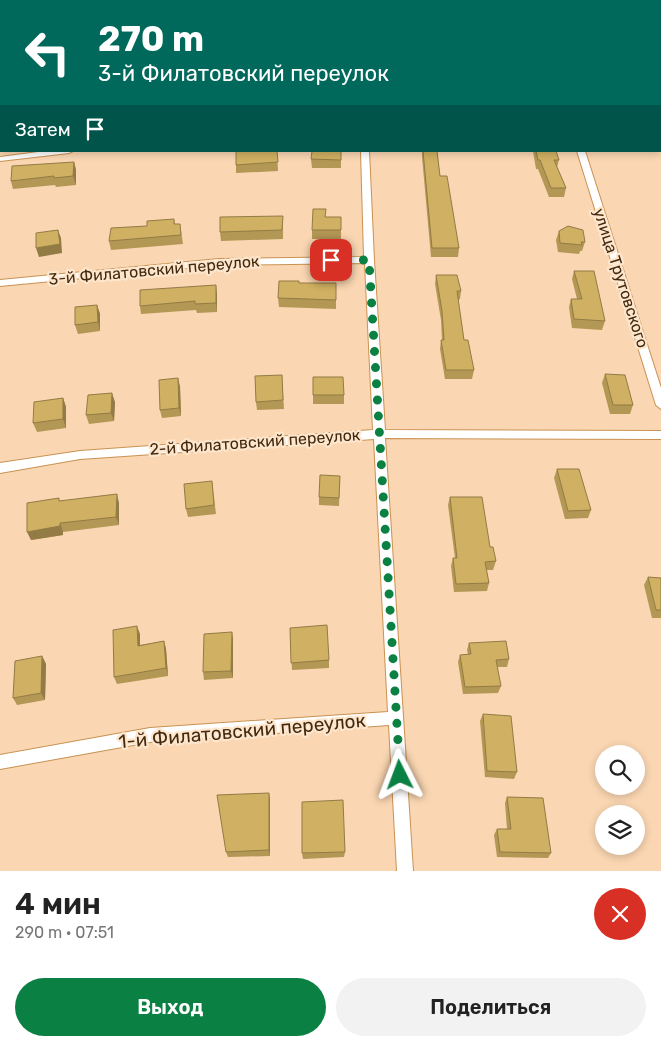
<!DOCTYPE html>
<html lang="ru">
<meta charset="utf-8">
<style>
:root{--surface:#fff;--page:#f2f2f2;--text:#222;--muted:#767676;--accent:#0b8043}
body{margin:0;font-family:Rubik,sans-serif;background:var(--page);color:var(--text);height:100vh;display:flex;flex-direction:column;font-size:19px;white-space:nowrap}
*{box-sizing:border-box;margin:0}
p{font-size:16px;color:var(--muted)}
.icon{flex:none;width:28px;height:28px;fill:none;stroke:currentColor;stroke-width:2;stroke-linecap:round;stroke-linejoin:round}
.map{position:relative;height:871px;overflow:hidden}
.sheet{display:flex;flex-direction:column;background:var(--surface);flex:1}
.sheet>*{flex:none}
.top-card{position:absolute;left:0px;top:0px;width:661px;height:152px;box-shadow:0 2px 8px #0003;background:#00695c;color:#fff;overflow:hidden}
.tools{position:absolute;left:595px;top:745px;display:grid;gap:10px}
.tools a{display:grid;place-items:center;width:50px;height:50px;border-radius:50%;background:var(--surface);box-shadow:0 2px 8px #0003;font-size:25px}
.pin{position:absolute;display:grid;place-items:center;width:42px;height:42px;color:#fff;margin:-21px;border-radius:10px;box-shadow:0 2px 8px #0006}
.me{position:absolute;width:55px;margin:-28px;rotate:357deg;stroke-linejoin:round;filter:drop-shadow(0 0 4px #0008)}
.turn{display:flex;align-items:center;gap:18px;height:105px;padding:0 15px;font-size:22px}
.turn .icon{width:65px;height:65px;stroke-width:2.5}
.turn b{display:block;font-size:35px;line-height:42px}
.then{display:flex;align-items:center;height:48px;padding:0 15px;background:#0003;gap:10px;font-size:19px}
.round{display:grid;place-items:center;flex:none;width:52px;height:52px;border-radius:26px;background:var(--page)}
.headline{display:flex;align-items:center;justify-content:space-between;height:85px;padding:0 15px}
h1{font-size:30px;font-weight:600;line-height:38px}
.button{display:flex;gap:10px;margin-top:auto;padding:10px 15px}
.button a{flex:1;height:58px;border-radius:30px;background:var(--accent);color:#fff;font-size:20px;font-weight:600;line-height:58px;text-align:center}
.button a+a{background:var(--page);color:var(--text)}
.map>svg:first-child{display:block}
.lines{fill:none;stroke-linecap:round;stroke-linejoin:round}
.minor-casing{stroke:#c99253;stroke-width:2}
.minor{fill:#fff;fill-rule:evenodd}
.wall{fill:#b39754}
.shaded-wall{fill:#927b45}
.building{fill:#d0b062;stroke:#927b45}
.route{stroke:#0b8043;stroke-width:9;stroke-dasharray:0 16.2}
.labels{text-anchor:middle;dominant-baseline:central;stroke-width:4.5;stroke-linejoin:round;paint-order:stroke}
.street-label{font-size:16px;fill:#412a10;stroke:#fee6cd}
.near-street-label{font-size:19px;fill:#412a10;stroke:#fee6cd}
</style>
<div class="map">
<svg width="661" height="871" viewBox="0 0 661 871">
<rect width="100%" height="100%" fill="#fad6b2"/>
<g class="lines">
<defs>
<g id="minor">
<polygon points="530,0 536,0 537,1 531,1"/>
<rect x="0" y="64" width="1" height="4"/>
<polygon points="46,151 73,151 69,153 0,161 0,157"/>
<polygon points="361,151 369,151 374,260 385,430 661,431 661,439 385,438 413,871 397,871 389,725 150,742 0,769 0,755 150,728 388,712 374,439 80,459 0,473 0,463 80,451 373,430 365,263 219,265 0,286 0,280 219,259 364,257"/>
<polygon points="577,151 585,151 661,388 661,409 656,405"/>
</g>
</defs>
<use href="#minor" class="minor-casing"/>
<use href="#minor" class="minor"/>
</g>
<g class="wall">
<polygon points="277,151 278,171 236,173 236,165"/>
<polygon points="341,151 341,168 312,168 311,159"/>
<polygon points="422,151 437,151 440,176 459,248 458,257 431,257 422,157"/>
<polygon points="533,151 556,151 559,160 557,167 566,188 564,197 549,197 538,169 536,169"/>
<polygon points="74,162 76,170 76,185 56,187 55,185 13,189 11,181"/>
<polygon points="326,217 341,217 341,239 312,239 312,230"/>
<polygon points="174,219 175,224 180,224 183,244 111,250 109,241 147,226"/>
<polygon points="283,225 283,239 221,241 220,232"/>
<polygon points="559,231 585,242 582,251 580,251 579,254 558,252 556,240"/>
<polygon points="574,271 605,321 602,330 572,328 569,307 571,299 577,299 572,279"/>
<polygon points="436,275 461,291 460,299 458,300 464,340 474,370 472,379 445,379 440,349 441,340 442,340 441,320 435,284"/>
<polygon points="299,283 336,283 336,309 279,307 278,298"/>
<polygon points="217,294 217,312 197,313 196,310 141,314 140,306"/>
<polygon points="97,305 100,314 100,331 78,334 75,325"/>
<polygon points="605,374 633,405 630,414 610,414 602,383"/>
<polygon points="282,375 284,409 257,410 256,402"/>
<polygon points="313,377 344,395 344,404 313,404"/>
<polygon points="178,378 180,387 181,416 162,418 160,410"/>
<polygon points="63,398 66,407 66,428 37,432 33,423"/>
<polygon points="115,402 114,421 89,424 86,415"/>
<polygon points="557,469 591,510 588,518 565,519 554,478"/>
<polygon points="340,476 339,506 319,505 319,497"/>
<polygon points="212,481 216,514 188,517 186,509"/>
<polygon points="450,497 490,547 496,561 493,570 486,570 489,583 487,591 454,592 451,566 453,558 455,558 448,505"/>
<polygon points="60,501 119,503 119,525 63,532 63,535 31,540"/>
<polygon points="648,577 661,578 661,618 652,618 644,585"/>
<polygon points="290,628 329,660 329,668 292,670"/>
<polygon points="232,632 233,640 233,678 204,680 203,672"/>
<polygon points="140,634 140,645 164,641 166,649 168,676 117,684 114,677"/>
<polygon points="469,643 509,659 507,667 497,667 501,686 498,693 463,694 458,662 460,655 468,654 467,650"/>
<polygon points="42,656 46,664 45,700 17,705 13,698"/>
<polygon points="483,714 517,772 514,779 485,777 480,721"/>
<polygon points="507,797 551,853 548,858 497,857 494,835 497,829 507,829 505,803"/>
<polygon points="270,799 270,856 228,857 226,852"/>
<polygon points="345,852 344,857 303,859 302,853"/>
</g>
<g class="shaded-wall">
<polygon points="74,162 76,170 76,185 73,176"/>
<polygon points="58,230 61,238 62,253 39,257 36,248"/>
<polygon points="216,285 217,294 217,312 216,303"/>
<polygon points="97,305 100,314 100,331 98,322"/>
<polygon points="178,378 180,387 181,416 179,408"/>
<polygon points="112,393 115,402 114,421 111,413"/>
<polygon points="63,398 66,407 66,428 63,419"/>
<polygon points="117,494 119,503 119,525 116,517"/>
<polygon points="60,523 63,532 63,535 31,540 27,532"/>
<polygon points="137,626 140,634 140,653 138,646"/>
<polygon points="232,632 233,640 233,678 231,671"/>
<polygon points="164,641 166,649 168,676 166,668"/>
<polygon points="42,656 46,664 45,700 41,693"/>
<polygon points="269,793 270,799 270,856 269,850"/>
</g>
<g class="building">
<rect x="410" y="0" width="18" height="1"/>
<polygon points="236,151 277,151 278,162 236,165"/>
<polygon points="312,151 341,151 341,160 311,159"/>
<polygon points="423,151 437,151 440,176 447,176 459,248 432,248"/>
<polygon points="536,151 556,151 559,160 554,160 566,188 551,188 540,160 538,160"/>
<polygon points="74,162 73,176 54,178 54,176 11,181 12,166"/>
<polygon points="313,209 326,209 325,217 341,217 341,230 312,230"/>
<polygon points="283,216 282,230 220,232 220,217"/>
<polygon points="174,219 174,224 180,224 181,235 109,241 111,228 147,226 147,221"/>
<polygon points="568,226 583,230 585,242 581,242 582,245 560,243 559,231"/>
<polygon points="58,230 60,244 36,248 36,233"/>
<polygon points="574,271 594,271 605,321 574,319 571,299 582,299"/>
<polygon points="436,275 457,275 461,291 457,291 464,340 468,340 474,370 446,370 441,340 444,340 442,311"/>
<polygon points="279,281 299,281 299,283 336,283 336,300 278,298"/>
<polygon points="216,285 216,303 195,304 195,301 140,306 140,290"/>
<polygon points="97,305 98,322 75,325 75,307"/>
<polygon points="605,374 625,375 633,405 613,405"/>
<polygon points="282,375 283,400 256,402 255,376"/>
<polygon points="313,377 343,377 344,395 313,395"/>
<polygon points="178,378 179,408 160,410 159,380"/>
<polygon points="112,393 111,413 86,415 88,395"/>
<polygon points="63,398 63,419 33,423 34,402"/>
<polygon points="557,469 579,469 591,510 568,511"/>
<polygon points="320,475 340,476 339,498 319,497"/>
<polygon points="212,481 214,505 186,509 184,484"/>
<polygon points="117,494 116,517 60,523 60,526 27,532 27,503 59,498 59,501"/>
<polygon points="450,497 482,497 490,547 493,547 496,561 485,562 489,583 456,584 453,558 457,558"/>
<polygon points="648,577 661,578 661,610 656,610"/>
<polygon points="327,625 329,660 291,663 290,628"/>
<polygon points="137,626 138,646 164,641 166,668 114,677 113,630"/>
<polygon points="232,632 231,671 203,672 204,634"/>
<polygon points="506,641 509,659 496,660 501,686 465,687 460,655 471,654 469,643"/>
<polygon points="42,656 41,693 13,698 15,661"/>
<polygon points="483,714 511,716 517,772 487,771"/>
<polygon points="269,793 269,850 226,852 217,795"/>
<polygon points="507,797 543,798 551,853 500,852 497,829 511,829"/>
<polygon points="343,800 345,852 302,853 302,802"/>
</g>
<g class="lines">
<polyline class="route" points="331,260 369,260 400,775"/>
</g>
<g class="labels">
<g class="street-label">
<text transform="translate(154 270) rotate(-5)">3-й Филатовский переулок</text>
<text transform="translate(621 278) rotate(72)">улица Трутовского</text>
<text transform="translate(255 442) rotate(-4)">2-й Филатовский переулок</text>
</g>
<g class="near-street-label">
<text transform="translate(242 731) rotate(-5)">1-й Филатовский переулок</text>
</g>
</g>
</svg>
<div class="tools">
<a><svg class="icon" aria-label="search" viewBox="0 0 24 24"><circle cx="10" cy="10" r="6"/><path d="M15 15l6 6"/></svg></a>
<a><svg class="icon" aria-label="layers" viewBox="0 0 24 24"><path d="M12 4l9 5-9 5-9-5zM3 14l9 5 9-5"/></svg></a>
</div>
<div class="pin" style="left:331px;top:260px;background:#d93025"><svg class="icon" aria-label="arrive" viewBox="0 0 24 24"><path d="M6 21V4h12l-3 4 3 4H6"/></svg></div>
<svg class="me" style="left:400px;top:775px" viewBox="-20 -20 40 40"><path d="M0-17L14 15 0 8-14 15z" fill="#0b8043" stroke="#fff" stroke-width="4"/></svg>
<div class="top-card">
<div class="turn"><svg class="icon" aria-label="left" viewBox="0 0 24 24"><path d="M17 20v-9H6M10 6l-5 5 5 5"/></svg><div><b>270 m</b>3-й Филатовский переулок</div></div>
<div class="then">Затем<svg class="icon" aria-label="arrive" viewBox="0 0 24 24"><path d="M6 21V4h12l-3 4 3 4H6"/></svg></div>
</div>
</div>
<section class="sheet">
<div class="headline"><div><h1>4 мин</h1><p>290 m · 07:51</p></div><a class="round" style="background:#d93025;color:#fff"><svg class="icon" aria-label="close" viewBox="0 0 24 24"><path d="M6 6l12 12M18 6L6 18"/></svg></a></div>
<div class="button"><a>Выход</a><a>Поделиться</a></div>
</section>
